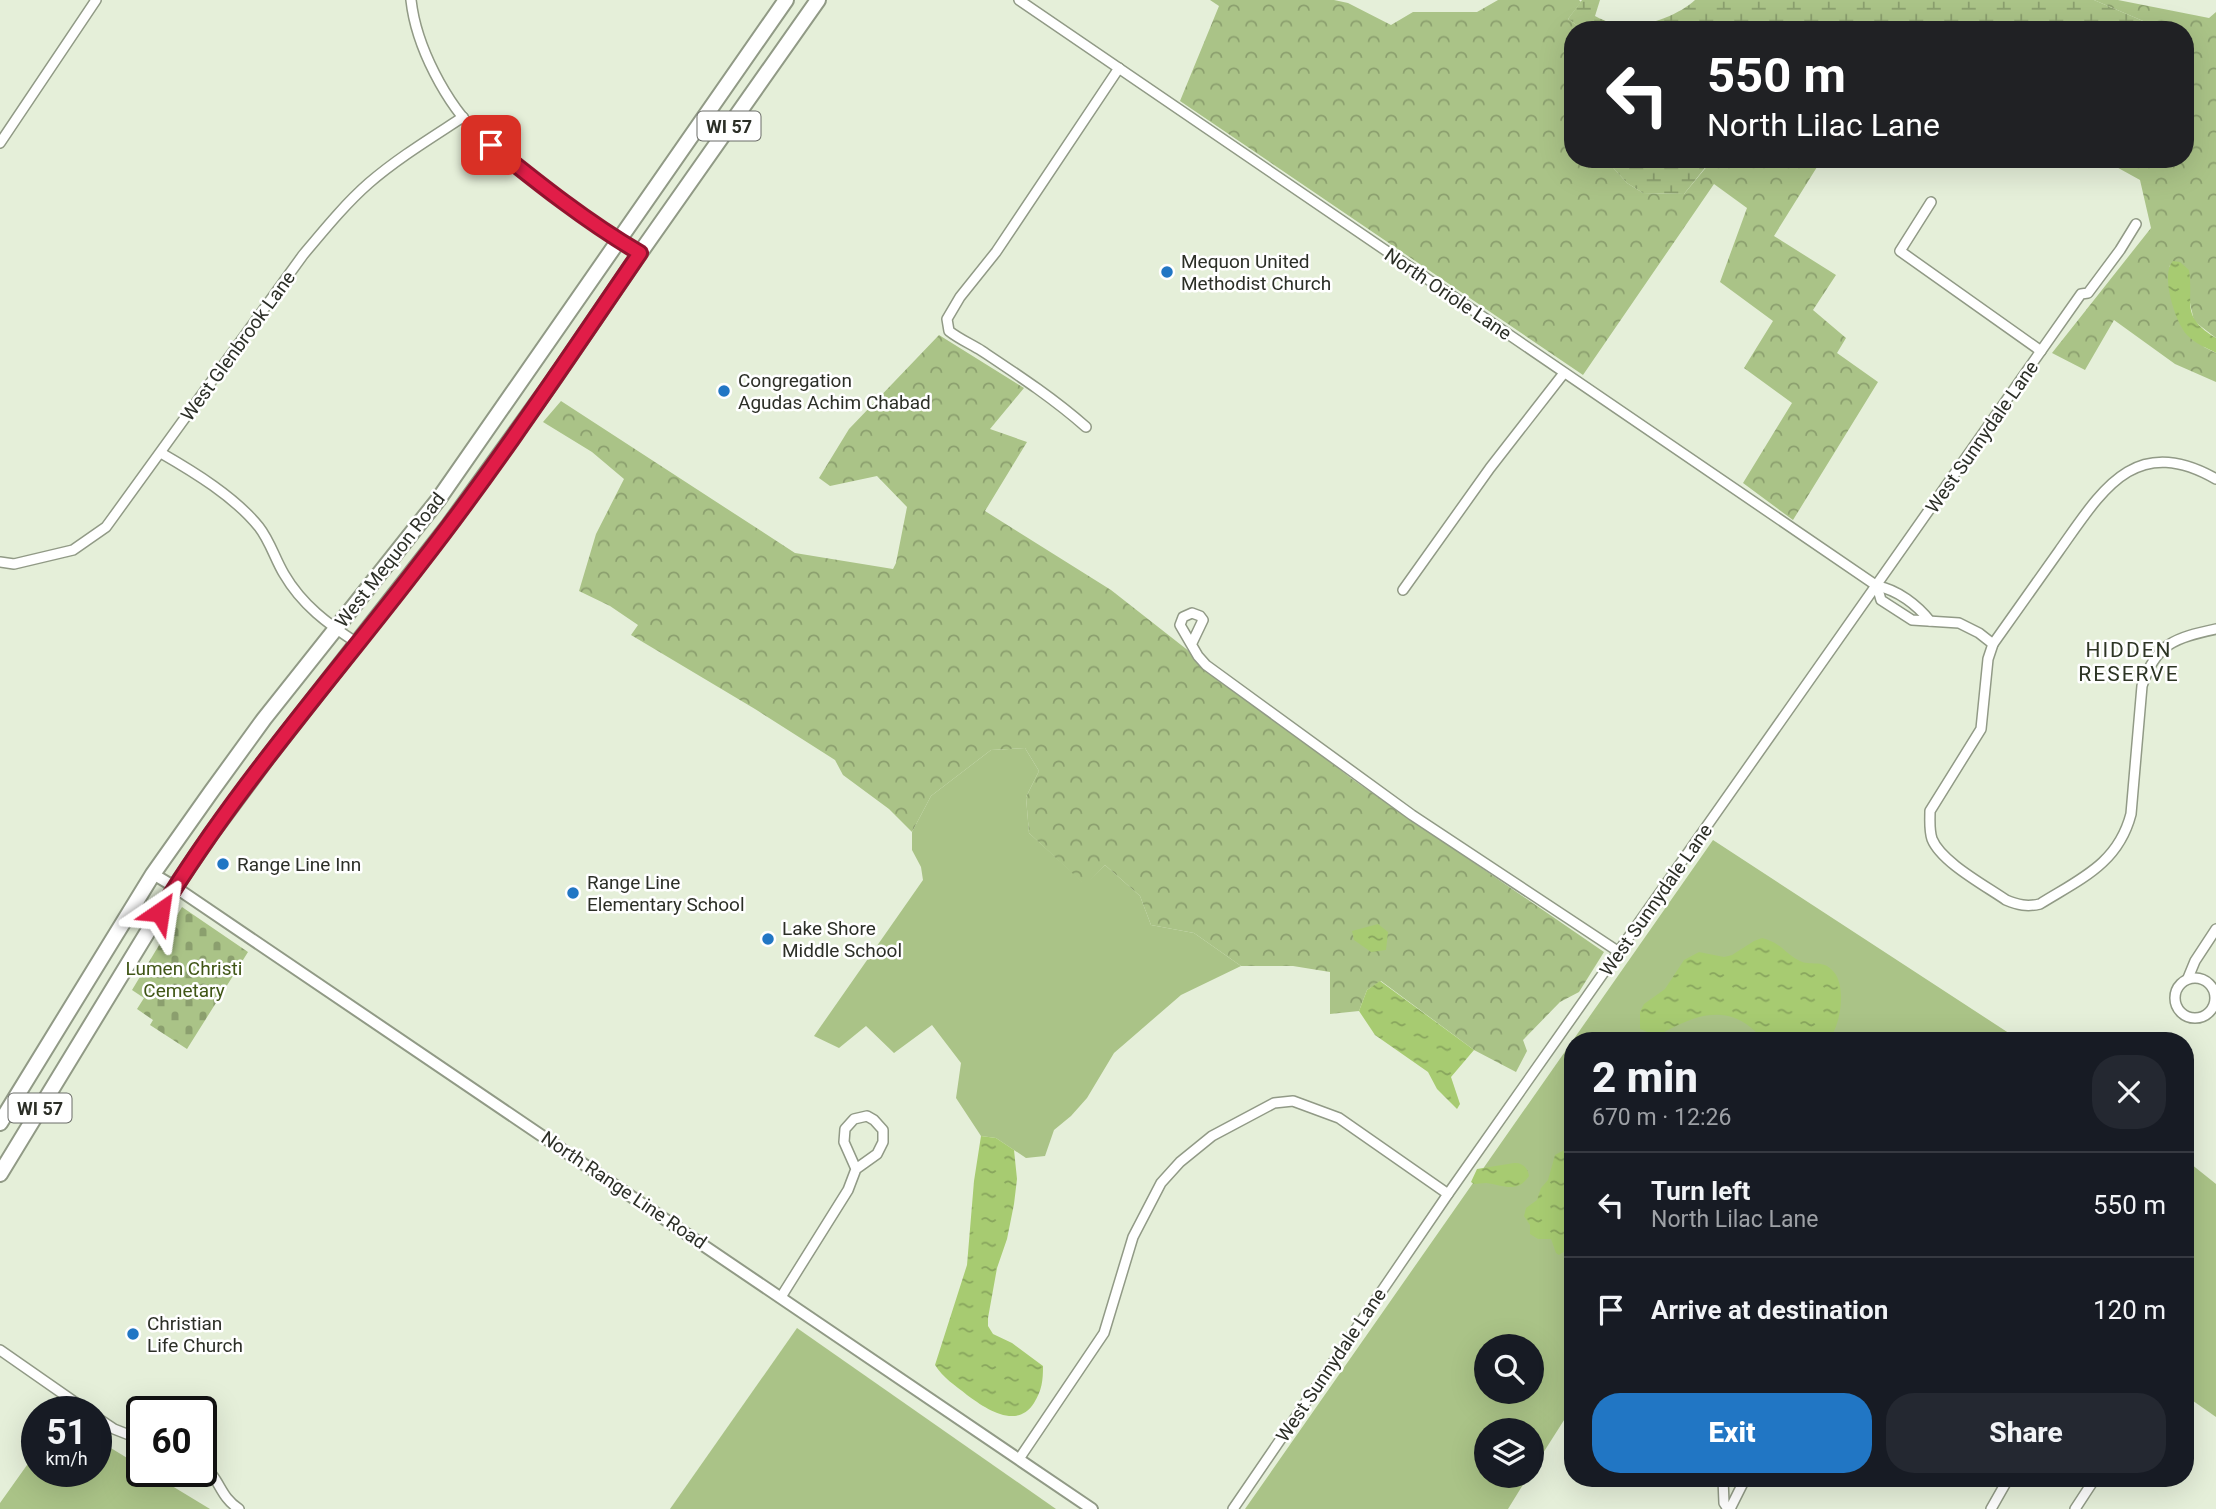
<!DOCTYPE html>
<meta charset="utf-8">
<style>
:root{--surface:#171b24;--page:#242831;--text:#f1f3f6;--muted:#9ea1a6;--line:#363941;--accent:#2176c4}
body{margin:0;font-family:Roboto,sans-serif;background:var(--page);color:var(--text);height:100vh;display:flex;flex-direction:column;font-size:26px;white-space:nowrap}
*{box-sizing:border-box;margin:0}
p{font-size:23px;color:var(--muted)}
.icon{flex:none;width:38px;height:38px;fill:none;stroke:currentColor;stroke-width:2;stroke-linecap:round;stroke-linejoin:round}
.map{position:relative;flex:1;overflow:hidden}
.drawer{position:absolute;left:1564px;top:1032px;width:630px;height:455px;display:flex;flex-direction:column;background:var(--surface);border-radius:28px;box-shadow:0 7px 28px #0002}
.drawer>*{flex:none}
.hud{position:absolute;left:1564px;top:21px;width:630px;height:147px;border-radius:28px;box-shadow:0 7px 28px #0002;background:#202124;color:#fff;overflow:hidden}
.buttons{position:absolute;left:1474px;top:1334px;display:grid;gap:14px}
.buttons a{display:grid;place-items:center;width:70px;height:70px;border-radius:50%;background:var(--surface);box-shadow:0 7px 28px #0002;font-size:35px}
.speed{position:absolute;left:21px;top:1396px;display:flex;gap:14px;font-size:35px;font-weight:700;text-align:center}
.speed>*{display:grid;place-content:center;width:91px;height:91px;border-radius:50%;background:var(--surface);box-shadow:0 7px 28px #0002;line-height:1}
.speed small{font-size:18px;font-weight:400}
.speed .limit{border:4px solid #111;border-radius:10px;background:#fff;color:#111}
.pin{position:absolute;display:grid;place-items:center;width:60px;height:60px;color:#fff;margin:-30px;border-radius:14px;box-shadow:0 4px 10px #0006}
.me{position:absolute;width:77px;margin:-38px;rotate:32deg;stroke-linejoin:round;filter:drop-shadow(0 0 5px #0008)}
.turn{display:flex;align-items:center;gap:24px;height:147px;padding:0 28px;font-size:32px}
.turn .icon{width:91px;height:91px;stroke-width:2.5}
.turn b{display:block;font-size:49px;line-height:60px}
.round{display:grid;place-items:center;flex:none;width:74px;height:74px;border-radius:28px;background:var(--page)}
.headline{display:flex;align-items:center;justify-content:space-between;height:119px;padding:0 28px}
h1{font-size:42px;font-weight:800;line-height:52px}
.primary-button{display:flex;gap:14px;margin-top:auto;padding:14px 28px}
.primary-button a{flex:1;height:80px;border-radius:28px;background:var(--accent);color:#fff;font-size:28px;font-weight:800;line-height:80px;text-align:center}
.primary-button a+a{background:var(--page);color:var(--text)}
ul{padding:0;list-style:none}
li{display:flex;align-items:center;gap:21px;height:105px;padding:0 28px;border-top:2px solid var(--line)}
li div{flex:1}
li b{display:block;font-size:26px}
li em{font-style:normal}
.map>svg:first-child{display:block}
.green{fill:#aac387;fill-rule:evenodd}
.forest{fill:url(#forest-crowns)}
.wetland{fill:url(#wetland-marsh)}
.cemetery{fill:url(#cemetery-stones)}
.water{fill:url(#water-ripples)}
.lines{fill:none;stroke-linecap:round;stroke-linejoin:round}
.minor-casing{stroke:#919a86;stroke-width:12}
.tertiary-casing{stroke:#919a86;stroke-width:14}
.primary-casing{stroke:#919a86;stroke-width:18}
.minor{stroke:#fff;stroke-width:9}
.tertiary{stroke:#fff;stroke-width:10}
.primary{stroke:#fff;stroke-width:14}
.route-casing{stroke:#92132f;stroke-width:18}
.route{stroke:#e11d48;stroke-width:12}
.poi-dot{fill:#2176c4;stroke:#fff;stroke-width:2.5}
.labels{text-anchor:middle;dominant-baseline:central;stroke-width:5;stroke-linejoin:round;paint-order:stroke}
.shield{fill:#fff;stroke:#6b6d68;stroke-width:2}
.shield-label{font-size:18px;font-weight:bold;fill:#2c2f27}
.poi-label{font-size:19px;fill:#2c2f27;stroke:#fff;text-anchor:start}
.street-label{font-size:19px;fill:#2c2f27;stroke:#fff}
.park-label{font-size:19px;fill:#405616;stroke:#fff}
.neighbourhood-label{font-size:21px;letter-spacing:2px;fill:#2d3524;stroke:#fff}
</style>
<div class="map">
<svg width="2216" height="1509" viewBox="0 0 2216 1509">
<defs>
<pattern id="forest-crowns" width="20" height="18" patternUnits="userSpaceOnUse" patternTransform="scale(1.75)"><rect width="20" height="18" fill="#aac387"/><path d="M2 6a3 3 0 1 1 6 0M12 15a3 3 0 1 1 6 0" fill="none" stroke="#8b9f6e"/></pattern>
<pattern id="wetland-marsh" width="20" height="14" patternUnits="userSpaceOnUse" patternTransform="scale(1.75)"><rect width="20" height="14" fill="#aac387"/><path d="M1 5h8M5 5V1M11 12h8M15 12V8" fill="none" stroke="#8b9f6e"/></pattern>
<pattern id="cemetery-stones" width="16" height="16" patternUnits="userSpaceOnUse" patternTransform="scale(1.75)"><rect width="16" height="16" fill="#aac387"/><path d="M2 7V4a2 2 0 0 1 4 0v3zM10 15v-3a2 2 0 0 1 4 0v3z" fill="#8b9f6e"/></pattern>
<pattern id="water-ripples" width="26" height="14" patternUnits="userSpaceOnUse" patternTransform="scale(1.75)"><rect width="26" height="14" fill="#a7cb71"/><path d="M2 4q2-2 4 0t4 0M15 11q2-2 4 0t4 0" fill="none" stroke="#88a55d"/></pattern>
</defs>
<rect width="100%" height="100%" fill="#e5efd9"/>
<g class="green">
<polygon points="1025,748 1039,771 1026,797 1029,833 1085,884 1105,865 1140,896 1151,925 1194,933 1241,966 1181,995 1114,1053 1087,1098 1071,1116 1054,1130 1045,1156 1026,1158 996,1138 981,1136 956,1098 961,1063 932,1025 894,1053 866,1026 839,1048 814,1036 923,880 921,867 912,850 912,832 931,796 991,750"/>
<path d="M1713 840 2021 1041H1573V1406L1531 1472V1430H1486V1475H1529L1508 1509H1245ZM1486 1346H1531V1391H1486Z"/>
<polygon points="2186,1160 2216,1184 2216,1417 2186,1396"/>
<polygon points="797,1328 1056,1509 670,1509"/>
<polygon points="96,1439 142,1467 142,1472 149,1472 210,1509 0,1509 0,1503 37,1451 37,1472 96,1472"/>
</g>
<g class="forest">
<polygon points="1210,0 1334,0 1348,3 1391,25 1413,12 1477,12 1498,0 1579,0 1581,2 1568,19 1584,30 1573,30 1573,116 1566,127 1573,159 1607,161 1627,183 1643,193 1684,194 1713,159 1822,159 1774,236 1836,275 1813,310 1846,338 1837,353 1878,382 1793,520 1743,483 1792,403 1744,368 1773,321 1720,282 1747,208 1714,184 1583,375 1180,101 1219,6"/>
<polygon points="2094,0 2118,0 2209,18 2216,12 2216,338 2194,321 2189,298 2169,265 2204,347 2216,353 2216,382 2175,364 2114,320 2085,370 2052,353 2151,228 2140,180 2102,159 2186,159 2186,30 2164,30"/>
<polygon points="939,335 1024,388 990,429 1027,442 985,511 1111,590 1352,779 1604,952 1579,992 1560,1002 1523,1040 1527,1051 1516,1072 1474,1050 1381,981 1367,990 1359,1011 1330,1014 1330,972 1293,966 1241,966 1194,933 1151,925 1140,896 1105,865 1085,885 1029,833 1026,797 1039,771 1025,748 991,750 931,796 912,832 889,809 843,775 835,760 755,709 631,635 638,625 610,606 579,591 596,534 624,479 592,452 543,422 561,401 795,553 893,569 896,563 907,507 877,476 830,486 819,478 849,429"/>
</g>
<g class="wetland">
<path d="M1582 0H1600L1595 16C1601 19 1609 23 1616 24 1640 30 1678 16 1695 0H2094L2164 30H1584L1568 19Z"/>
<polygon points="1593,159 1712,159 1684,194 1643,193 1627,183 1607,161"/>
</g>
<polygon class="cemetery" points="182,907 248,952 187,1049 150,1025 153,1020 137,1009 144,998 132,990"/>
<g class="water">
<path d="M2173 261 2180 262 2189 270C2194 305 2180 316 2216 338V353C2207 348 2194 343 2187 335 2175 322 2160 274 2173 261Z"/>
<polygon points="1378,924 1388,932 1386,950 1371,952 1354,940 1352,931"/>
<path d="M1762 938C1782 943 1786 955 1800 961 1810 966 1822 960 1831 969 1848 983 1841 1026 1828 1041H1764C1731 1000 1696 1014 1657 1036L1640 1029V1012L1644 1004 1665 989 1684 960 1699 952 1724 957 1732 955 1754 941Z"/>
<polygon points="1380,981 1474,1050 1451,1077 1460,1104 1457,1109 1437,1089 1428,1072 1375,1035 1359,1011 1367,990"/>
<path d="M981 1136 996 1138 1014 1150 1017 1179 1014 1204 1007 1239 997 1268 988 1318V1326L993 1334 1012 1343 1043 1366C1043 1381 1042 1390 1034 1403 1017 1430 986 1409 967 1395 955 1385 943 1378 935 1365L967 1265 974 1181Z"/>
<path d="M1564 1150H1573V1199C1557 1212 1568 1232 1568 1249L1559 1255 1556 1253 1551 1239H1538L1530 1234V1225L1524 1216 1526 1208 1537 1200 1541 1188 1548 1180 1555 1155Z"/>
<path d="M1514 1163C1522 1162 1528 1168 1529 1176 1517 1194 1503 1185 1486 1183 1482 1183 1478 1184 1474 1184L1471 1182 1477 1169Z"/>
</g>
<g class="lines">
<defs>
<g id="minor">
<path d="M411 0C416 46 446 104 480 136 504 159 533 179 560 199 586 217 612 236 640 253"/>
<path d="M1019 0 1877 586C1898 590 1917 605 1930 621"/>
<polyline points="0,143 96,0"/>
<polyline points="1931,202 1900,251 2041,351"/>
<path d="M1086 427C1053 398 1018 375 982 351 971 344 959 339 949 331L947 319 960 297 996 252 1119 68"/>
<path d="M161 453C194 472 235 497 259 527 270 541 275 559 284 574 302 605 328 624 357 643"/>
<path d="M2216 479C2134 432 2101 492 2059 551 2037 582 2015 613 1993 644L1988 659 1981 729 1930 811C1930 821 1929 830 1932 839 1941 862 1986 886 2006 900 2018 905 2027 907 2040 904 2080 879 2118 864 2131 814L2142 686C2156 643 2175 638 2216 629"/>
<path d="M0 562 14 564 73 550 106 527 303 255C324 230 345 204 369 183 398 158 431 138 463 117"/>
<polyline points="1877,586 1881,600 1912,620 1959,623 1979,633 1993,644"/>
<polyline points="1403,590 1490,468 1564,373"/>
<polyline points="1192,643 1203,620 1200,616 1192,613 1183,617 1180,625 1198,656 1206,665 1412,815 1619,952"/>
<circle cx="2195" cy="998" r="20"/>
<polyline points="2188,978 2195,961 2216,929"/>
<polyline points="781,1297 848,1190 856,1169 877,1154 883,1142 883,1130 874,1120 867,1116 854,1119 845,1129 844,1142 856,1169"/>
<polyline points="0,1350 89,1412"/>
<polyline points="96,1417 114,1429 142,1440"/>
<polyline points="1019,1459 1104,1333 1133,1237 1161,1183 1180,1162 1212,1136 1274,1103 1293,1101 1339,1118 1448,1194"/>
<path d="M201 1465C221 1478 218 1495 239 1509"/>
<polyline points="1723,1479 1724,1503 1728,1509"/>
<polyline points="1233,1509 1448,1194 2081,294 2088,293 2120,250 2136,224"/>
<polyline points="1730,1509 1745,1479"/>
<polyline points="1991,1509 2008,1479"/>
<polyline points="2075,1509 2092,1483 2092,1479"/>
</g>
<polyline id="tertiary" points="153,874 175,887 1092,1509"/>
<g id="primary">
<polyline points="0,1123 153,874 211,792 264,719 438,500 786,0"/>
<polyline points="0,1174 175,887 211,834 268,757 449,525 552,382 640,253 818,0"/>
</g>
</defs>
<use href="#minor" class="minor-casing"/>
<use href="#tertiary" class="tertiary-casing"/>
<use href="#primary" class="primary-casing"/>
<use href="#minor" class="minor"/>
<use href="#tertiary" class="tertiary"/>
<use href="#primary" class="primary"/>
</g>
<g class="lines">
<defs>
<path id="route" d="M160 912C235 788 332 679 420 564 498 464 568 358 640 253 587 222 538 183 491 145"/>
</defs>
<use href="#route" class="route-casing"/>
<use href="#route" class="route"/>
</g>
<g class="poi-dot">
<circle cx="1167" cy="272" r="7"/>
<circle cx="724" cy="391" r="7"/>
<circle cx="223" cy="864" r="7"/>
<circle cx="573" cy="893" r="7"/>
<circle cx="768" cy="939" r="7"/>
<circle cx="133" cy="1334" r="7"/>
</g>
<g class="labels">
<g class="shield">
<rect x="697.5" y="111.5" width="63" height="29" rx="5"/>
<rect x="8.5" y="1093.5" width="63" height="29" rx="5"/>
</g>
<g class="shield-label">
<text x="729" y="126">WI 57</text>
<text x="40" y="1108">WI 57</text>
</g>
<g class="poi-label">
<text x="1181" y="261">Mequon United<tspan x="1181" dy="22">Methodist Church</tspan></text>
<text x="738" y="380">Congregation<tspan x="738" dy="22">Agudas Achim Chabad</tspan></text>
<text x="237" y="864">Range Line Inn</text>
<text x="587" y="882">Range Line<tspan x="587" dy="22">Elementary School</tspan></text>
<text x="782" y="928">Lake Shore<tspan x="782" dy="22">Middle School</tspan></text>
<text x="147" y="1323">Christian<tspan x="147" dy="22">Life Church</tspan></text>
</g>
<g class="street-label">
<text transform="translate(1448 294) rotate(34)">North Oriole Lane</text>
<text transform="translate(238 346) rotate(-54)">West Glenbrook Lane</text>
<text transform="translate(1982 437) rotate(-55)">West Sunnydale Lane</text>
<text transform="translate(390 560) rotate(-52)">West Mequon Road</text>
<text transform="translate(1656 900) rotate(-55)">West Sunnydale Lane</text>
<text transform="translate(624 1190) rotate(34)">North Range Line Road</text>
<text transform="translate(1331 1365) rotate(-56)">West Sunnydale Lane</text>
</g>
<g class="park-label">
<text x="184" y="968">Lumen Christi<tspan x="184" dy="22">Cemetary</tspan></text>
</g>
<g class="neighbourhood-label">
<text x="2129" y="650">HIDDEN<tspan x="2129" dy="24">RESERVE</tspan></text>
</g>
</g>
</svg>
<div class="buttons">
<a><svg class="icon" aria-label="search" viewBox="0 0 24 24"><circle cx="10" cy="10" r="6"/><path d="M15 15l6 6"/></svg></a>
<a><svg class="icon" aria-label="layers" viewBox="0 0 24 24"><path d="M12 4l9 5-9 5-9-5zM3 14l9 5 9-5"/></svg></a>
</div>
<div class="speed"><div>51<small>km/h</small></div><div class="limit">60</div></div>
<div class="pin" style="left:491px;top:145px;background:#d93025"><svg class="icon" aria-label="arrive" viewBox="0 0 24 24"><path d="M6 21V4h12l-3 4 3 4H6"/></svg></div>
<svg class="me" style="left:160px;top:912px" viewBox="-20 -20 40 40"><path d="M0-17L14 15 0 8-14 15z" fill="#e11d48" stroke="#fff" stroke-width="4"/></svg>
<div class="hud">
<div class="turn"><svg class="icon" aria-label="left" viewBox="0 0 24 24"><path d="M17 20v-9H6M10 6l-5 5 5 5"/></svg><div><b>550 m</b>North Lilac Lane</div></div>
</div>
<section class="drawer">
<div class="headline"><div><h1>2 min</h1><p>670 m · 12:26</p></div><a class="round"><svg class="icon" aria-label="close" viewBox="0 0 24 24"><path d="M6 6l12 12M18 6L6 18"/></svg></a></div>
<ul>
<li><svg class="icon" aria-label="left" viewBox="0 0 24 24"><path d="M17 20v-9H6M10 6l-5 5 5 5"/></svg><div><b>Turn left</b><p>North Lilac Lane</p></div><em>550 m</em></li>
<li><svg class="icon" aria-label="arrive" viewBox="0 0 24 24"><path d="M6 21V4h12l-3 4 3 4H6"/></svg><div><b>Arrive at destination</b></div><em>120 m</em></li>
</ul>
<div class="primary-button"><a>Exit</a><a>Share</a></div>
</section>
</div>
